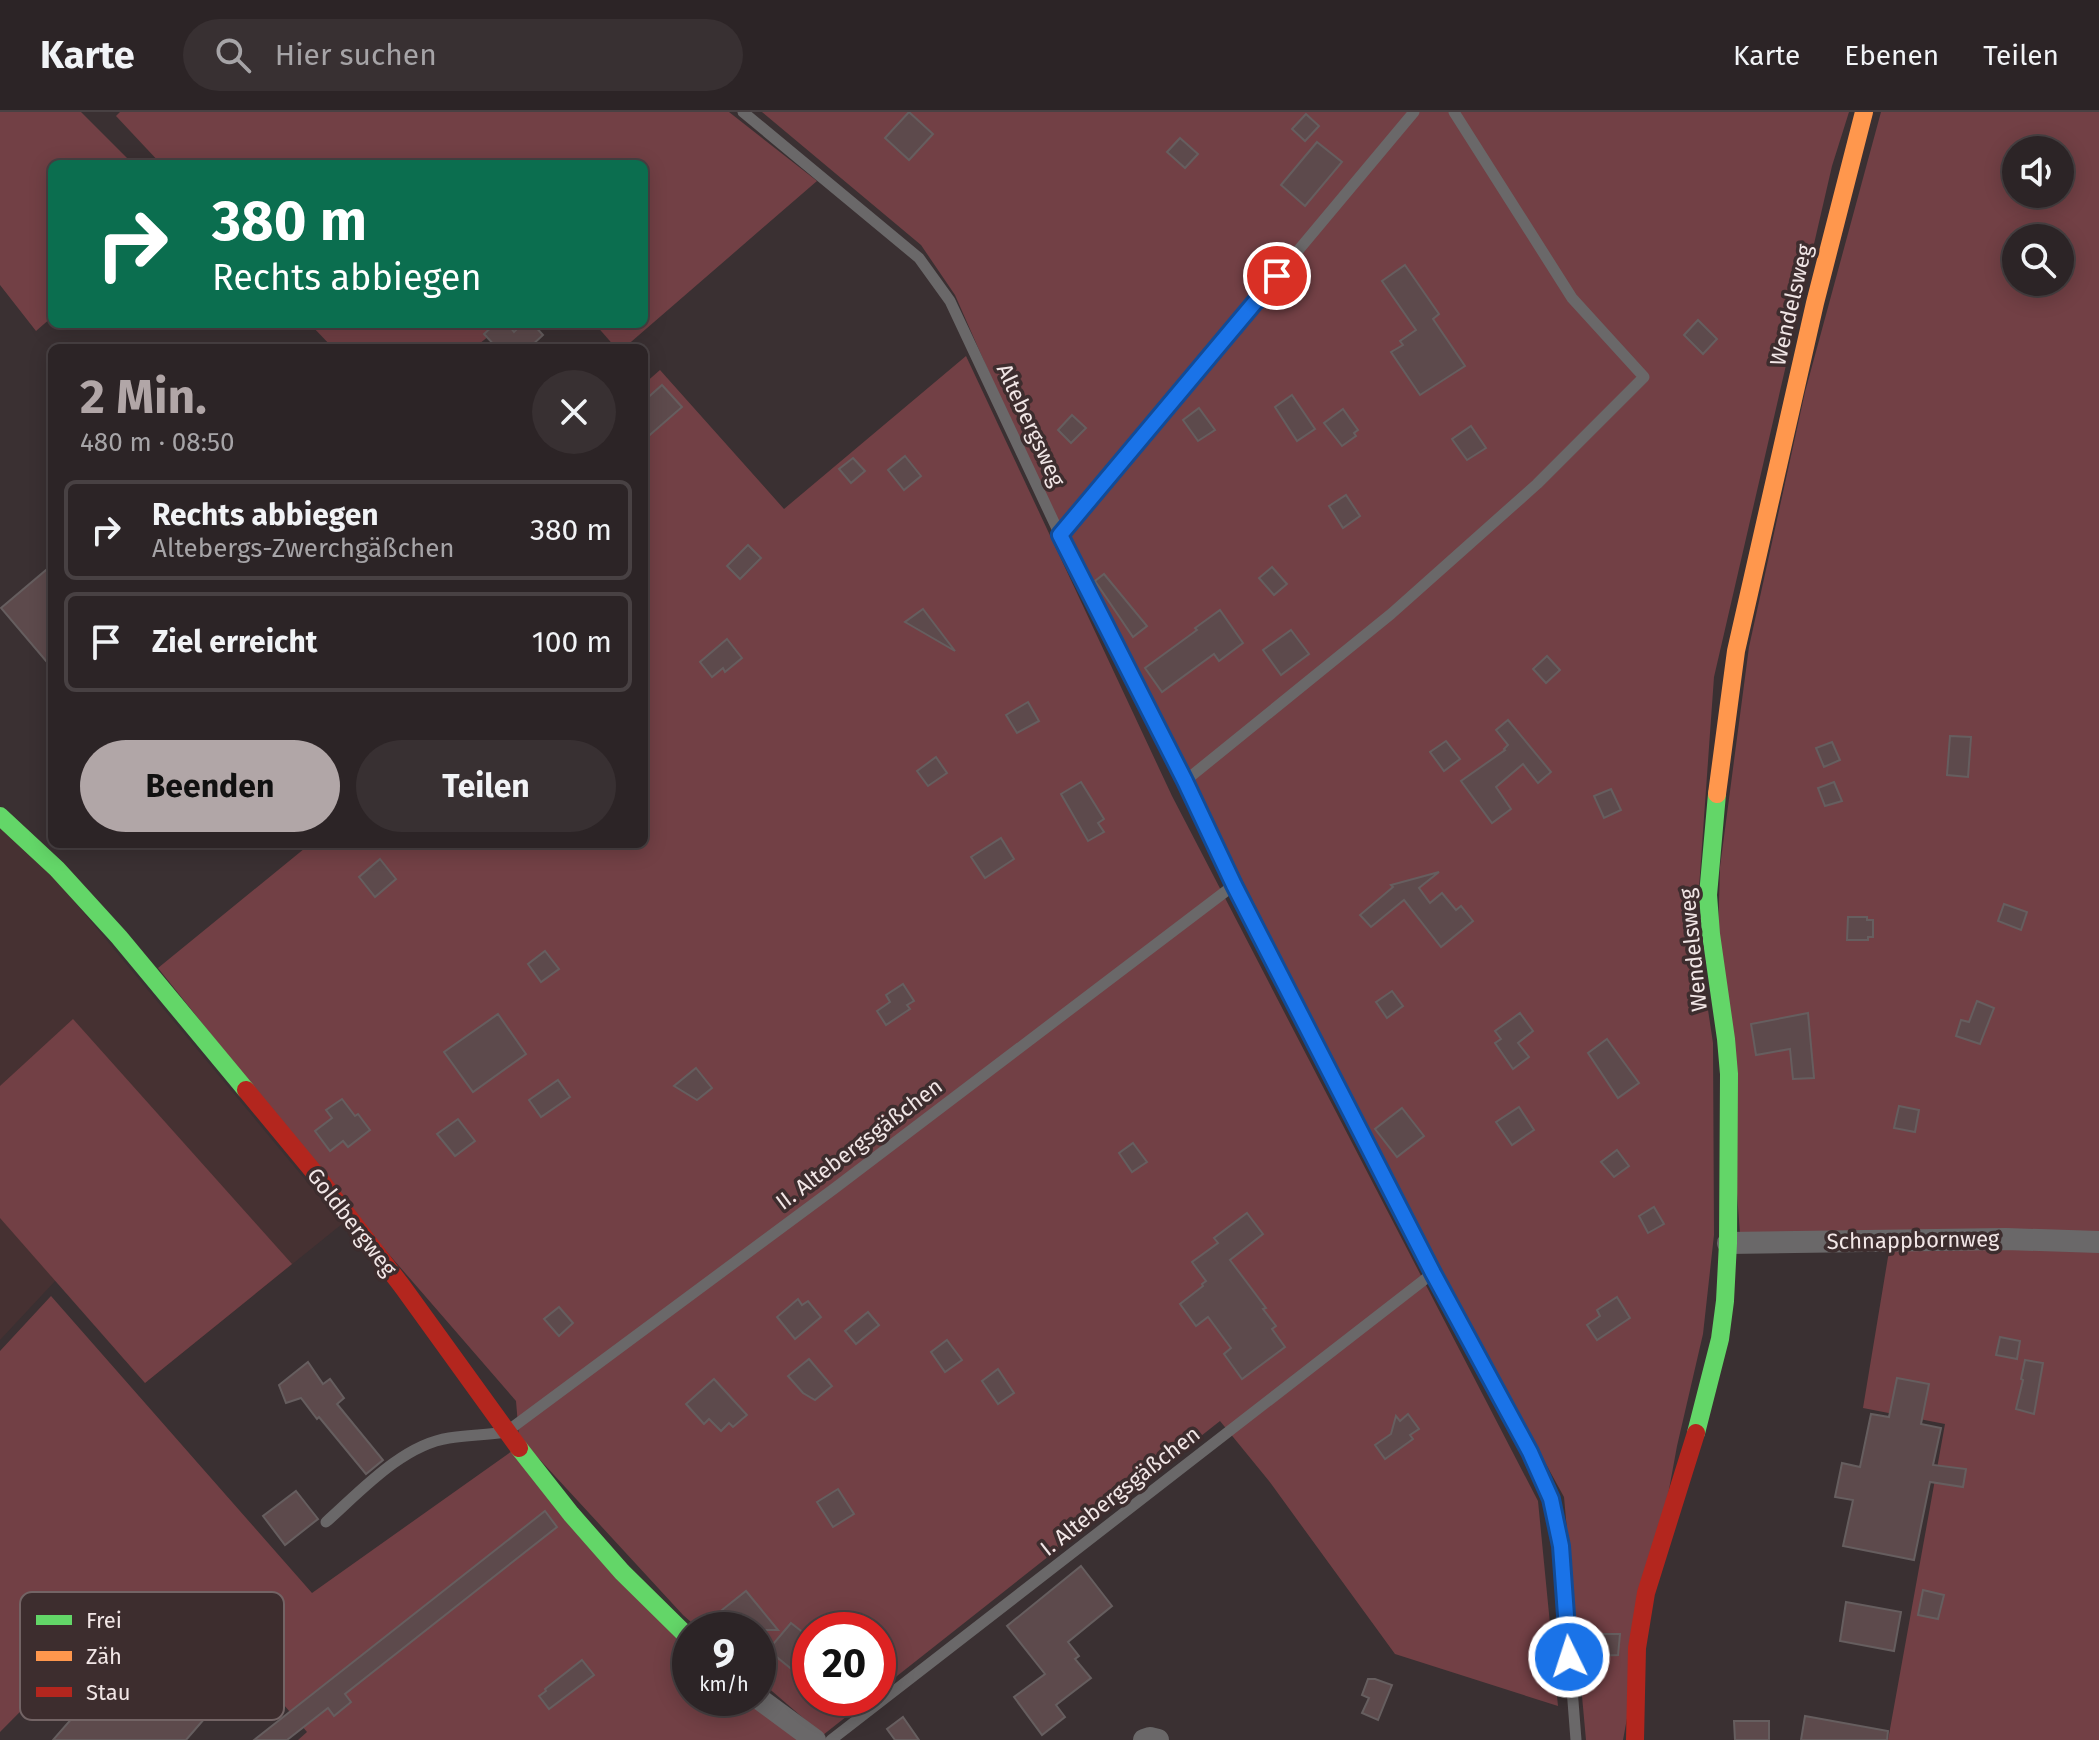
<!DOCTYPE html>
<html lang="de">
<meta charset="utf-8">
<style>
:root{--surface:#2c2426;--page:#383032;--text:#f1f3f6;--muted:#a6a4a7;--line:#484143;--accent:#b1a6a7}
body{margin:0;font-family:"Fira Sans",sans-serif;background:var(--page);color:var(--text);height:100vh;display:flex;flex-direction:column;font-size:30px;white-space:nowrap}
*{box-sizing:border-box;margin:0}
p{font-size:26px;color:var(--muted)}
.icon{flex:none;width:44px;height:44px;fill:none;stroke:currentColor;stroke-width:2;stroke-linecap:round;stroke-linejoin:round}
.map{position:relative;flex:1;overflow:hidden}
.sheet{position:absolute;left:48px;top:232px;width:600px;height:504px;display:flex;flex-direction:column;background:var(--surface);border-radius:12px;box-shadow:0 4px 20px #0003,0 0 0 2px var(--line)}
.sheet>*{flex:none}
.banner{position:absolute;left:48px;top:48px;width:600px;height:168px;border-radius:12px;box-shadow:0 4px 20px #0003,0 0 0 2px var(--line);background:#0b6e4f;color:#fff;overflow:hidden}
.tools{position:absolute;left:2002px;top:24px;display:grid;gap:16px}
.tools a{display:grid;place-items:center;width:72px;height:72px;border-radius:50%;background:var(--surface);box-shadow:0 4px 20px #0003,0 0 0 2px var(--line);font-size:40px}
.speed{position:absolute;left:672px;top:1500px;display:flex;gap:16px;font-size:40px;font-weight:700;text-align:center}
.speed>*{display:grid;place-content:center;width:104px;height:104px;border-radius:50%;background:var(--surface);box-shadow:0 4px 20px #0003,0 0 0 2px var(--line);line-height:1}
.speed small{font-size:20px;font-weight:400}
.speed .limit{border:12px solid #d22;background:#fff;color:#111}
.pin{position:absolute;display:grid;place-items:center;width:68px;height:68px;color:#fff;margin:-34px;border:4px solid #fff;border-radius:50%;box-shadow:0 2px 8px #0007}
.me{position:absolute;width:88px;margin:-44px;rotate:356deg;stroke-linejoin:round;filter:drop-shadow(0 0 6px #0008)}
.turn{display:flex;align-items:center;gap:28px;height:168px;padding:0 32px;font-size:36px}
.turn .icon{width:104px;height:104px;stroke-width:2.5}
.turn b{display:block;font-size:56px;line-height:68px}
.round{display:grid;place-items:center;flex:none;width:84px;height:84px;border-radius:42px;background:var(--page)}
.head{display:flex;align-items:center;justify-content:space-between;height:136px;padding:0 32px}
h1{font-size:48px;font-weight:700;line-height:60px;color:var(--accent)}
.primary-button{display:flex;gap:16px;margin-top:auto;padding:16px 32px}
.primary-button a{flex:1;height:92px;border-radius:48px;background:var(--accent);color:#111;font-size:32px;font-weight:700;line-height:92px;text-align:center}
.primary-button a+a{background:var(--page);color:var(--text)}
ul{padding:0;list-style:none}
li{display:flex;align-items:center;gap:24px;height:100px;margin:0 16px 12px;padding:0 16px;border:4px solid var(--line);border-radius:12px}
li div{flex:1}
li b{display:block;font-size:30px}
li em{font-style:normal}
header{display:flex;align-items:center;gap:48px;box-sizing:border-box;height:112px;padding:0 40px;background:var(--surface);border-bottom:2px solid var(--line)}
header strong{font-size:38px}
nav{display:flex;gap:44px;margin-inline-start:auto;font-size:28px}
.search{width:560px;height:72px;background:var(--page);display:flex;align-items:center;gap:20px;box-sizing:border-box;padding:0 28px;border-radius:44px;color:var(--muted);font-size:30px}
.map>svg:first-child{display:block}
.built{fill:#463132}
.green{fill:#724045;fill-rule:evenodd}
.building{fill:#5d4a4c;stroke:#665e5f;stroke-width:2}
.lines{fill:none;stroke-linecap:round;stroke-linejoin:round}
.lane{stroke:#6a6869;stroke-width:11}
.street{stroke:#6a6869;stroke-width:22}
.fast{stroke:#63d668;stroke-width:18}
.slow{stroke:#ff974d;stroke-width:18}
.jam{stroke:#b3261e;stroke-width:18}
.route-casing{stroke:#114b97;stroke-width:20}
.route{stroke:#1a73e8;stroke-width:14}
.labels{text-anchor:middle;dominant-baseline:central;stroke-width:7;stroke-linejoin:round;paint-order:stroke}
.street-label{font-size:22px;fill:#f1e6e6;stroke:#3d2d2e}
.key{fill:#3d2d2e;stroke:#736465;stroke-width:2}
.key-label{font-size:22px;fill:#f1e6e6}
</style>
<header>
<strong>Karte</strong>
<div class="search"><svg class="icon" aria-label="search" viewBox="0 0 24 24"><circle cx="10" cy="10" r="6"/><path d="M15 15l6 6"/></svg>Hier suchen</div>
<nav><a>Karte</a><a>Ebenen</a><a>Teilen</a></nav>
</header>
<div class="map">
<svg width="2099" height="1628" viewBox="0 0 2099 1628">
<rect width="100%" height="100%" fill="#3a3032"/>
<polygon class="built" points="0,713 50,760 342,1112 145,1271 56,1168 0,1228"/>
<g class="green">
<polygon points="0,0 81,0 133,52 52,52 52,205 36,219 0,173"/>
<polygon points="120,0 729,0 817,69 624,236 616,236 595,212 644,212 644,52 161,52 116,4"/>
<polygon points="762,0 1849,0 1832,54 1714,565 1696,818 1713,931 1714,1123 1703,1222 1677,1334 1623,1628 1586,1628 1564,1385 1436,1151 1193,671 1189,656 1123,548 1048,395 955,183 921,133"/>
<path d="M1881 0H2099V1628H1888L1945 1312 1863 1296 1892 1121 1740 1122 1718 824 1720 755 1749 535 1805 280ZM2016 38H2060V82H2016ZM2016 126H2060V170H2016Z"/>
<polygon points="310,212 504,212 474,236 333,236"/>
<polygon points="966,244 1172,684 1538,1389 1558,1594 1395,1542 1269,1369 1220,1309 878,1579 878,1518 810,1518 810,1586 870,1586 823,1623 758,1567 758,1518 700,1518 683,1503 519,1325 516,1289 367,1117 158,856 310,732 644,732 644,272 660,258 784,397"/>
<polygon points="73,907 292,1152 145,1271 0,1106 0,974"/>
<polygon points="51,1184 312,1481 512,1339 690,1536 690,1586 748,1586 803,1628 298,1628 307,1620 249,1552 225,1570 168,1506 157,1517 129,1490 0,1620 0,1239"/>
</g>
<g class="building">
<polygon points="909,0 933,22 909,48 885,26"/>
<polygon points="1306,2 1319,14 1305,29 1292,17"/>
<polygon points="1180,26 1198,42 1185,56 1167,40"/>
<polygon points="1317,30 1342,50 1305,94 1281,73"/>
<polygon points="1405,153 1439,202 1433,207 1465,254 1420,283 1391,240 1403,233 1400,229 1416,218 1382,169"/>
<polygon points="1698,208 1717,227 1703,242 1684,223"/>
<polygon points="495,212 508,212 514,220 522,212 533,212 543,223 529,236 497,236 484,222"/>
<polygon points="662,273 682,295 644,328 644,289"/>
<polygon points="1292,283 1315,317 1297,329 1275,295"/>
<polygon points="1199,296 1215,318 1198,329 1183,308"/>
<polygon points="1343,297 1358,318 1354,321 1356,324 1342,334 1324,311"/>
<polygon points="1072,303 1086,316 1071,331 1058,318"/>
<polygon points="1471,314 1486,336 1467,348 1452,327"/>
<polygon points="905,344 921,364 904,378 888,358"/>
<polygon points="853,346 865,359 851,371 839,357"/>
<polygon points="1346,383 1360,404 1343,416 1329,394"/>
<polygon points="748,433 761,446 740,467 727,454"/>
<polygon points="52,453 52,556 1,496"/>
<polygon points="1272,455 1287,472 1274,483 1259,466"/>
<polygon points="1104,462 1147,514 1133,525 1095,469"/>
<polygon points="923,497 955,539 905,510"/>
<polygon points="1220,498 1243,531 1219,549 1214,542 1162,580 1145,556 1197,518 1195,516"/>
<polygon points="1291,518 1309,542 1281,563 1263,538"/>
<polygon points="727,527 742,546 725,560 723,556 712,565 700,550"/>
<polygon points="1547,544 1560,558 1546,571 1533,557"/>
<polygon points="1028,590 1039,609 1017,621 1006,603"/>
<polygon points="1508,608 1551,660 1538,671 1523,652 1496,675 1511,697 1492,711 1461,669 1505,638 1504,637 1508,633 1496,618"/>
<polygon points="1950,624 1971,625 1968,665 1947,663"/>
<polygon points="1446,629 1460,647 1444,659 1430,640"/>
<polygon points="1832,630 1840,648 1824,655 1816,636"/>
<polygon points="936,645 947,661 928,674 917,659"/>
<polygon points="1081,670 1104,707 1098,711 1104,720 1088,729 1061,682"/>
<polygon points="1834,670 1842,689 1825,694 1818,676"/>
<polygon points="1611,677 1621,698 1604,706 1594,684"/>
<polygon points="1001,726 1014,747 985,766 971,745"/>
<polygon points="380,747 396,767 375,785 359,765"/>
<polygon points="1439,760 1419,776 1430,791 1442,781 1456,798 1461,794 1473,809 1441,835 1404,788 1371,815 1360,803 1393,775 1391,773"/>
<polygon points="2004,792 2027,800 2021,818 1998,809"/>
<polygon points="1848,805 1867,805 1867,808 1873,808 1873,825 1868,825 1868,828 1847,828"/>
<polygon points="545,839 559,857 541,870 528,852"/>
<polygon points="903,872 914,889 907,893 910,897 886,913 877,899 890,890 886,883"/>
<polygon points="1392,879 1403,894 1387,906 1376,890"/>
<polygon points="1977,889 1994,896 1980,932 1956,924 1961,908 1969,910"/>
<polygon points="1520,901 1533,919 1518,931 1529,945 1513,957 1495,931 1501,927 1495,919"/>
<polygon points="1808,901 1814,966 1793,967 1790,937 1756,943 1751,912"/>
<polygon points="498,902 526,942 473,980 444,940"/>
<polygon points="1607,927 1639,971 1618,986 1588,941"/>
<polygon points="696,956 712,976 697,988 674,974"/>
<polygon points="558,968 570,985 541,1005 529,988"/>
<polygon points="342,987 355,1004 358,1002 370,1018 348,1035 343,1029 330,1039 315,1019 332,1006 326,998"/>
<polygon points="1899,994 1919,998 1915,1020 1894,1016"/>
<polygon points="1519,995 1534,1018 1512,1033 1496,1010"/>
<polygon points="1402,996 1424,1024 1397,1045 1375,1017"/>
<polygon points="458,1007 475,1029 455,1044 437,1022"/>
<polygon points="1133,1031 1147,1050 1132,1060 1119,1041"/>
<polygon points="1617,1038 1629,1054 1614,1065 1601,1050"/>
<polygon points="1654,1095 1664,1112 1648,1121 1639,1104"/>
<polygon points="1247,1101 1263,1122 1230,1148 1266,1196 1263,1197 1276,1214 1272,1217 1285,1235 1242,1267 1224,1242 1231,1236 1208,1205 1196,1214 1180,1192 1203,1174 1202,1172 1206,1169 1192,1150 1218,1131 1214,1126"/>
<polygon points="1617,1185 1630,1206 1597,1228 1587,1213 1600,1204 1597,1198"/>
<polygon points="798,1187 802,1193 808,1189 821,1205 795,1227 777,1205"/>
<polygon points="559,1195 573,1211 559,1224 544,1207"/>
<polygon points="868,1200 879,1213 856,1232 845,1219"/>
<polygon points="2000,1225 2020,1229 2017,1247 1996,1243"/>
<polygon points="947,1228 962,1248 945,1260 931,1240"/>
<polygon points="809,1247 832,1274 815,1288 803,1281 788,1264"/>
<polygon points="2025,1248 2043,1251 2034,1302 2016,1297 2023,1268 2021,1267"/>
<polygon points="308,1250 323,1272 330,1267 344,1286 337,1292 383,1348 366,1362 319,1305 317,1307 301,1286 286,1291 279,1273"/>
<polygon points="998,1257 1014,1281 998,1292 982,1269"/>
<polygon points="1897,1266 1929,1272 1921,1312 1941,1316 1933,1353 1966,1357 1963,1375 1930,1370 1914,1448 1843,1434 1853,1388 1835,1385 1842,1351 1860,1355 1871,1302 1889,1305"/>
<polygon points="714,1267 747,1303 733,1315 729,1311 721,1319 709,1307 704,1312 686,1292"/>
<polygon points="1408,1302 1419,1317 1410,1323 1413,1327 1385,1347 1375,1333 1391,1322 1396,1304 1400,1309"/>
<polygon points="838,1377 854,1402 833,1415 817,1390"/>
<polygon points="296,1379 318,1407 285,1433 263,1404"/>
<polygon points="545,1399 557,1415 345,1582 351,1590 334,1604 328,1596 287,1628 254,1628"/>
<polygon points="1081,1454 1112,1494 1068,1530 1079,1544 1075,1547 1091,1566 1056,1593 1065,1605 1042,1623 1014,1585 1045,1562 1007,1514"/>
<polygon points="1923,1478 1944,1483 1938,1507 1918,1503"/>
<polygon points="746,1479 778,1518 744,1518 722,1498"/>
<polygon points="1846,1490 1901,1500 1894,1539 1840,1529"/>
<polygon points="791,1511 810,1526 810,1572 768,1538"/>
<polygon points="1594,1522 1620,1522 1618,1543 1595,1544"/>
<polygon points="143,1525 218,1591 186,1628 53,1628"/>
<polygon points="582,1548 594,1563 549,1597 539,1584 546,1579 545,1577"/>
<polygon points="1368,1567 1375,1567 1392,1573 1378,1608 1362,1601 1369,1586 1362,1583"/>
<polygon points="1805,1604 1888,1619 1887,1628 1801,1628"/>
<polygon points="903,1605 919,1628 895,1628 887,1617"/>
<polygon points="1734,1609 1769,1609 1769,1628 1735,1628"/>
</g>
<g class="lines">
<g class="lane">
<polyline points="743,0 919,146 950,189 1060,423 1185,669 1234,773 1433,1161 1530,1340 1551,1387 1561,1434 1576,1628"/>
<polyline points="1060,423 1414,0"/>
<polyline points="1185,669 1391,502 1537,372 1644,265 1572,186 1454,0"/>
<path d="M326 1410C360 1380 402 1333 449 1326 468 1323 487 1323 506 1320L835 1076 1234 773"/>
<polyline points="831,1628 1433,1161"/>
</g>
<g class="street">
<polyline points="1728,1131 2006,1127 2099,1130"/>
<polyline points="758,1586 815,1628"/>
<polyline points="1144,1628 1150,1626 1158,1628"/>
</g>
<g class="fast">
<polyline points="0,704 57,757 119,825 246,978"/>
<polyline points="1696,1321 1720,1227 1725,1189 1728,1131 1729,962 1726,927 1711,822 1708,783 1717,682"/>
<polyline points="519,1336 571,1402 622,1460 690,1527"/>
</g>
<polyline class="slow" points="1717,682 1736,539 1815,191 1864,0"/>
<g class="jam">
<polyline points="246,978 318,1065 402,1174 519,1336"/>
<polyline points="1635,1628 1637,1536 1646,1481 1696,1321"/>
</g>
</g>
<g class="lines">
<defs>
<polyline id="route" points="1277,164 1060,423 1185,669 1234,773 1433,1161 1530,1340 1551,1387 1561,1434 1569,1545"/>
</defs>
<use href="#route" class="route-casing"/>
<use href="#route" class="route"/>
</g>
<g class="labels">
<g class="street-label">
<text transform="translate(1791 193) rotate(-77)">Wendelsweg</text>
<text transform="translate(1031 313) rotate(65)">Altebergsweg</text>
<text transform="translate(1693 838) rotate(-96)">Wendelsweg</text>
<text transform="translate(859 1032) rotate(-37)">II. Altebergsgäßchen</text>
<text transform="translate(352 1110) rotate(52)">Goldbergweg</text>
<text transform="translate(1913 1128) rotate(-1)">Schnappbornweg</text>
<text transform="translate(1120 1379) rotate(-38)">I. Altebergsgäßchen</text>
</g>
</g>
<rect x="20" y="1480" width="264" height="128" rx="12" class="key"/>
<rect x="36" y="1503" width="36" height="10" fill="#63d668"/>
<rect x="36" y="1539" width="36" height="10" fill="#ff974d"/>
<rect x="36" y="1575" width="36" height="10" fill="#b3261e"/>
<g class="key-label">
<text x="86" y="1516">Frei</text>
<text x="86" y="1552">Zäh</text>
<text x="86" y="1588">Stau</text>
</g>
</svg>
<div class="tools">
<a><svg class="icon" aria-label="sound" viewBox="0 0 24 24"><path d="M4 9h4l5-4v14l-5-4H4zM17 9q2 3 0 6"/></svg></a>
<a><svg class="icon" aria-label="search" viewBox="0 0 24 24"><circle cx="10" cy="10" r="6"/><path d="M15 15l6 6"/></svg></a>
</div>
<div class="speed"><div>9<small>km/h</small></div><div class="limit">20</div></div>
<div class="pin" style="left:1277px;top:164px;background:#d93025"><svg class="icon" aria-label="arrive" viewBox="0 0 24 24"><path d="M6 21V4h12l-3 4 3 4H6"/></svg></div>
<svg class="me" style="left:1569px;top:1545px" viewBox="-20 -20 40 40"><circle r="17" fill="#1a73e8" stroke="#fff" stroke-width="3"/><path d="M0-11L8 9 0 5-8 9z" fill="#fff"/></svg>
<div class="banner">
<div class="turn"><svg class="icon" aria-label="right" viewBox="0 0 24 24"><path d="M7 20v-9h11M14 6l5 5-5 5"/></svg><div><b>380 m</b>Rechts abbiegen</div></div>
</div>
<section class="sheet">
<div class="head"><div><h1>2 Min.</h1><p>480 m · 08:50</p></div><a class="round"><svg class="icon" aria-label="close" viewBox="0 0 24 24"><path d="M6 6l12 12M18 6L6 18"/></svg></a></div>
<ul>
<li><svg class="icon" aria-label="right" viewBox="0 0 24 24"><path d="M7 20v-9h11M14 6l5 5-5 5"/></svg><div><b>Rechts abbiegen</b><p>Altebergs-Zwerchgäßchen</p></div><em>380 m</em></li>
<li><svg class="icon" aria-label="arrive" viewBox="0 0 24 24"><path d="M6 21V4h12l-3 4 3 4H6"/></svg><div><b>Ziel erreicht</b></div><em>100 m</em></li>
</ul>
<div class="primary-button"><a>Beenden</a><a>Teilen</a></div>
</section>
</div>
